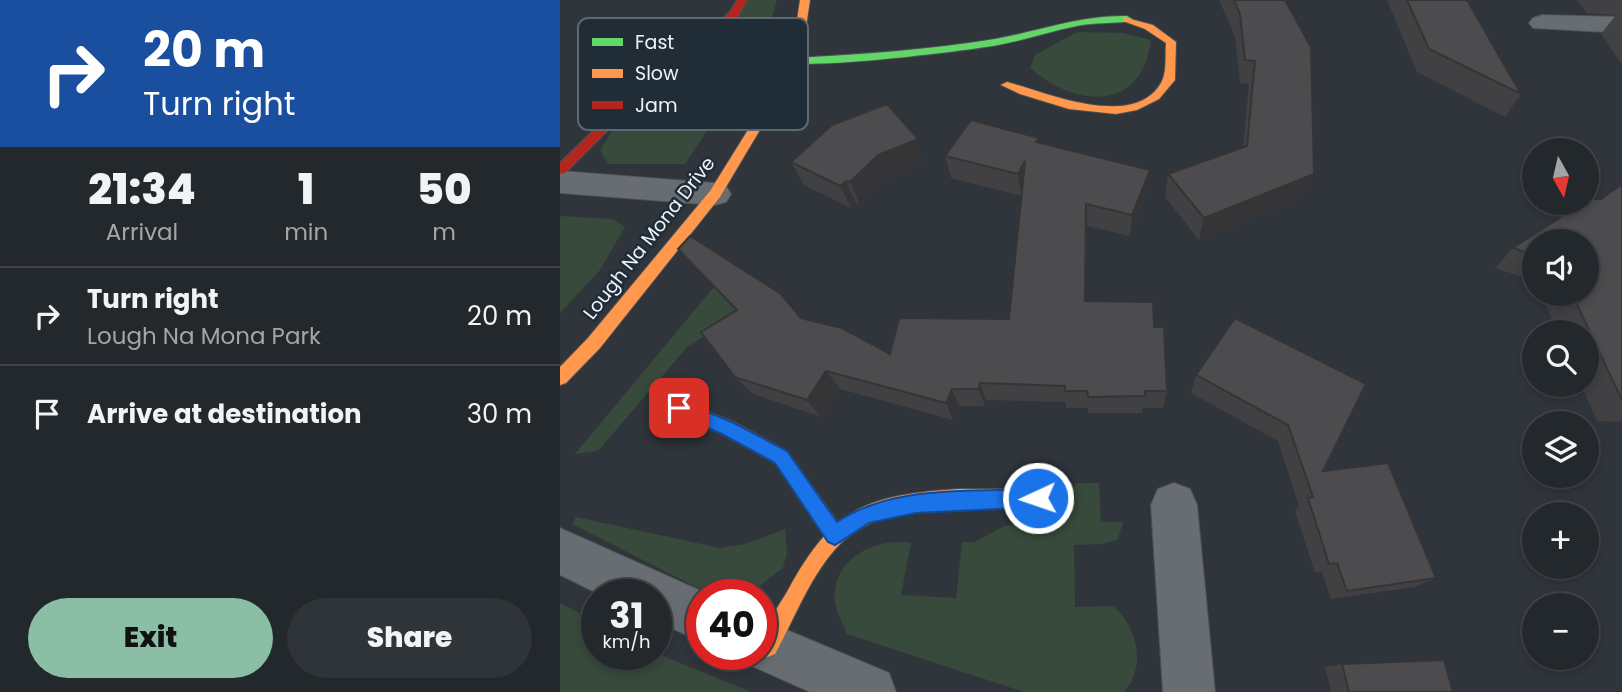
<!DOCTYPE html>
<meta charset="utf-8">
<style>
:root{--surface:#23282c;--page:#2f3438;--text:#f1f3f6;--muted:#a3a6a9;--line:#404448;--accent:#8abfa5}
body{margin:0;font-family:Poppins,sans-serif;background:var(--page);color:var(--text);height:100vh;display:flex;flex-direction:column;font-size:26px;white-space:nowrap}
*{box-sizing:border-box;margin:0}
p{font-size:23px;color:var(--muted)}
.icon{flex:none;width:38px;height:38px;fill:none;stroke:currentColor;stroke-width:2;stroke-linecap:round;stroke-linejoin:round}
.map{position:relative;flex:1;overflow:hidden}
.panel{display:flex;flex-direction:column;background:var(--surface);width:560px}
.panel>*{flex:none}
.hud{background:#1a4fa0;color:#fff;overflow:hidden}
.needle{width:46px;rotate:172deg}
.buttons{position:absolute;left:962px;top:138px;display:grid;gap:14px}
.buttons a{display:grid;place-items:center;width:77px;height:77px;border-radius:50%;background:var(--surface);box-shadow:0 4px 10px #0003,0 0 0 2px var(--line);font-size:35px}
.speed{position:absolute;left:21px;top:579px;display:flex;gap:14px;font-size:35px;font-weight:700;text-align:center}
.speed>*{display:grid;place-content:center;width:91px;height:91px;border-radius:50%;background:var(--surface);box-shadow:0 4px 10px #0003,0 0 0 2px var(--line);line-height:1}
.speed small{font-size:18px;font-weight:400}
.speed .limit{border:10px solid #d22;background:#fff;color:#111}
.pin{position:absolute;display:grid;place-items:center;width:60px;height:60px;color:#fff;margin:-30px;border-radius:14px;box-shadow:0 4px 10px #0006}
.me{position:absolute;width:77px;margin:-38px;rotate:267deg;stroke-linejoin:round;filter:drop-shadow(0 0 5px #0008)}
.turn{display:flex;align-items:center;gap:24px;height:147px;padding:0 28px;font-size:32px}
.turn .icon{width:91px;height:91px;stroke-width:2.5}
.turn b{display:block;font-size:49px;line-height:60px}
.eta{display:flex;justify-content:space-evenly;align-items:center;height:119px;text-align:center}
.eta b{font-size:42px;font-weight:800;line-height:49px}
.button{display:flex;gap:14px;margin-top:auto;padding:14px 28px}
.button a{flex:1;height:80px;border-radius:42px;background:var(--accent);color:#111;font-size:28px;font-weight:800;line-height:80px;text-align:center}
.button a+a{background:var(--page);color:var(--text)}
ul{padding:0;list-style:none}
li{display:flex;align-items:center;gap:21px;height:98px;padding:0 28px;border-top:2px solid var(--line)}
li div{flex:1}
li b{display:block;font-size:26px}
li em{font-style:normal}
main{display:flex;flex:1;min-height:0}
.map>svg:first-child{display:block}
.green{fill:#384a3c}
.lines{fill:none;stroke-linecap:round;stroke-linejoin:round}
.street-casing{stroke:#4b5155;stroke-width:2}
.fast-casing{stroke:#4b5155;stroke-width:2}
.slow-casing{stroke:#4b5155;stroke-width:2}
.jam-casing{stroke:#4b5155;stroke-width:2}
.street{fill:#686d72;fill-rule:evenodd}
.fast{fill:#63d668;fill-rule:evenodd}
.slow{fill:#ff974d;fill-rule:evenodd}
.jam{fill:#b3261e;fill-rule:evenodd}
.wall{fill:#414042}
.shaded-wall{fill:#353436}
.building{fill:#4c4b4d;stroke:#353436;stroke-width:2}
.route{fill:#1a73e8;stroke:#114b97;stroke-width:2}
.labels{text-anchor:middle;dominant-baseline:central;stroke-width:5;stroke-linejoin:round;paint-order:stroke}
.street-label{font-size:19px;fill:#edf4fb;stroke:#202c36}
.key{fill:#202c36;stroke:#5e6871;stroke-width:2}
.key-label{font-size:19px;fill:#edf4fb}
</style>
<main>
<section class="panel">
<div class="hud">
<div class="turn"><svg class="icon" aria-label="right" viewBox="0 0 24 24"><path d="M7 20v-9h11M14 6l5 5-5 5"/></svg><div><b>20 m</b>Turn right</div></div>
</div>
<div class="eta">
<div><b>21:34</b><p>Arrival</p></div>
<div><b>1</b><p>min</p></div>
<div><b>50</b><p>m</p></div>
</div>
<ul>
<li><svg class="icon" aria-label="right" viewBox="0 0 24 24"><path d="M7 20v-9h11M14 6l5 5-5 5"/></svg><div><b>Turn right</b><p>Lough Na Mona Park</p></div><em>20 m</em></li>
<li><svg class="icon" aria-label="arrive" viewBox="0 0 24 24"><path d="M6 21V4h12l-3 4 3 4H6"/></svg><div><b>Arrive at destination</b></div><em>30 m</em></li>
</ul>
<div class="button"><a>Exit</a><a>Share</a></div>
</section>
<div class="map">
<svg width="1062" height="692" viewBox="0 0 1062 692">
<rect width="100%" height="100%" fill="#2f353b"/>
<g class="green">
<polygon points="189,0 217,0 204,45 125,164 48,164 40,150 52,131"/>
<path d="M517 32 563 33 591 40C582 113 516 108 470 68L475 55Z"/>
<polygon points="0,216 53,219 65,227 40,270 0,313"/>
<polygon points="158,282 178,305 171,320 128,346 38,451 15,454"/>
<path d="M516 483H539L541 522H563L558 539 543 544 514 545 515 607 554 606C577 629 587 665 564 692H464L287 634C283 624 277 613 275 603 270 560 314 537 351 543L341 595 396 598 402 542H415L444 526 483 520 502 504Z"/>
<polygon points="16,517 160,548 185,544 225,529 227,553 223,568 198,587 175,593 142,590 12,524"/>
<polygon points="0,603 37,622 37,654 96,653 191,692 0,692"/>
</g>
<g class="lines">
<defs>
<g id="street">
<polygon points="982,15 1062,17 1062,33 973,28 969,23 973,18"/>
<polygon points="0,171 155,183 166,186 171,194 166,202 155,205 0,193"/>
<polygon points="614,483 630,489 637,505 655,692 603,692 591,505 598,489"/>
<polygon points="0,528 150,595 142,595 142,642 96,621 96,595 41,595 0,575"/>
<polygon points="201,619 329,673 336,692 250,692 183,662 180,654 201,654"/>
</g>
<path id="fast" d="M567 16 572 19 571 21C553 24 535 22 517 26 491 31 465 40 438 45 411 50 245 71 231 61L236 58C302 54 369 50 435 39 479 31 521 15 567 16Z"/>
<g id="slow">
<polygon points="240,0 250,0 241,61 160,197 40,348 6,383 0,385 0,367 28,338 150,191 231,61"/>
<path d="M563 17 593 25 616 42 615 80 599 99 577 110 556 114 509 109 460 94 441 85 447 82C485 92 576 132 602 81 607 71 605 54 606 43L585 29 563 21Z"/>
<path d="M399 489H478L484 492 487 498 484 504 478 507C418 507 328 498 281 543 251 573 235 618 215 654L208 657 201 654C201 650 200 643 201 639 205 625 220 604 227 592 272 508 306 495 399 489Z"/>
</g>
<g id="jam">
<polygon points="177,0 187,0 178,16 46,132 5,173 0,174 0,163 38,126 170,12"/>
<polygon points="119,400 174,422 227,451 282,528 284,535 282,542 275,544 268,542 215,463 162,434 113,413 111,408 113,403"/>
</g>
</defs>
<use href="#street" class="street-casing"/>
<use href="#fast" class="fast-casing"/>
<use href="#slow" class="slow-casing"/>
<use href="#jam" class="jam-casing"/>
<use href="#street" class="street"/>
<use href="#fast" class="fast"/>
<use href="#slow" class="slow"/>
<use href="#jam" class="jam"/>
</g>
<g class="wall">
<polygon points="659,0 725,0 745,196 639,240 605,197 608,174 683,147 689,84 680,83 675,37"/>
<polygon points="827,0 907,0 961,94 945,117 857,72"/>
<polygon points="1017,0 1062,0 1062,65 1041,34 1056,15 1027,13"/>
<polygon points="479,143 588,192 570,236 527,226 525,301 594,327 607,391 603,408 583,408 582,413 528,413 528,408 506,408 506,402 426,400 425,406 399,406 393,420 280,389 261,417 193,394 175,377 176,311 118,249 241,318 330,354 449,319 462,194 461,196 391,178 385,156"/>
<polygon points="231,162 365,162 327,178 300,205 296,203 291,208 244,185"/>
<polygon points="1062,184 1062,422 1037,421 1021,385 1027,385 1027,332 998,332 981,294 1027,294 1027,242 975,242 975,281 935,268 953,248 1041,199"/>
<polygon points="675,318 763,471 876,578 855,587 771,599 762,572 755,573 735,511 739,506 718,441 631,393 636,375"/>
<polygon points="782,664 893,692 771,692 765,667"/>
</g>
<g class="shaded-wall">
<polygon points="358,139 365,162 327,178 300,205 290,182 318,155"/>
<polygon points="465,161 468,183 461,196 458,174"/>
<polygon points="590,170 588,192 570,236 572,215"/>
<polygon points="754,174 745,196 639,240 644,218"/>
<polygon points="286,181 296,203 291,208 280,186"/>
<polygon points="266,371 280,389 261,417 247,400"/>
<polygon points="420,383 426,400 425,406 419,389"/>
<polygon points="392,389 399,406 393,420 386,403"/>
</g>
<g class="building">
<polygon points="674,0 725,0 751,47 754,174 644,218 608,174 687,146 695,61 685,60 680,14"/>
<polygon points="847,0 907,0 961,94 869,49"/>
<polygon points="327,104 358,139 318,155 290,182 286,181 280,186 231,162 272,125"/>
<polygon points="411,120 479,138 476,142 590,170 572,215 526,204 525,301 593,302 594,327 604,327 607,391 585,391 585,396 528,397 527,391 505,391 505,386 420,383 419,389 392,389 386,403 266,371 247,400 175,377 141,332 177,310 118,249 130,236 221,294 241,318 282,328 330,354 339,318 449,319 465,161 458,174 385,156"/>
<polygon points="1062,184 1062,400 1012,294 1027,294 1027,242 975,242 975,255 953,248 1023,203 1027,203 1028,199 1041,199"/>
<polygon points="675,318 806,384 763,471 828,463 876,578 787,591 777,563 769,564 748,498 753,497 728,425 636,375"/>
<polygon points="884,660 893,692 789,692 782,664"/>
</g>
<path class="route" d="M119 400 174 423 227 451 277 522C334 484 413 492 478 489L485 491 488 498 485 504 478 507 356 513 309 523 275 545 268 542 215 463 162 434 113 413 111 408Z"/>
<g class="labels">
<g class="street-label">
<text transform="translate(89 238) rotate(-52)">Lough Na Mona Drive</text>
</g>
</g>
<rect x="18" y="18" width="230" height="112" rx="10" class="key"/>
<rect x="32" y="38" width="31" height="8" fill="#63d668"/>
<rect x="32" y="69" width="31" height="9" fill="#ff974d"/>
<rect x="32" y="101" width="31" height="8" fill="#b3261e"/>
<g class="key-label">
<text x="75" y="49">Fast</text>
<text x="75" y="80">Slow</text>
<text x="75" y="112">Jam</text>
</g>
</svg>
<div class="buttons">
<a><svg class="needle" viewBox="-14 -14 28 28"><path d="M0-13l5 13h-10z" fill="#e53935"/><path d="M0 13l5-13h-10z" fill="#a3a6a9"/></svg></a>
<a><svg class="icon" aria-label="sound" viewBox="0 0 24 24"><path d="M4 9h4l5-4v14l-5-4H4zM17 9q2 3 0 6"/></svg></a>
<a><svg class="icon" aria-label="search" viewBox="0 0 24 24"><circle cx="10" cy="10" r="6"/><path d="M15 15l6 6"/></svg></a>
<a><svg class="icon" aria-label="layers" viewBox="0 0 24 24"><path d="M12 4l9 5-9 5-9-5zM3 14l9 5 9-5"/></svg></a>
<a>+</a>
<a>−</a>
</div>
<div class="speed"><div>31<small>km/h</small></div><div class="limit">40</div></div>
<div class="pin" style="left:119px;top:408px;background:#d93025"><svg class="icon" aria-label="arrive" viewBox="0 0 24 24"><path d="M6 21V4h12l-3 4 3 4H6"/></svg></div>
<svg class="me" style="left:478px;top:498px" viewBox="-20 -20 40 40"><circle r="17" fill="#1a73e8" stroke="#fff" stroke-width="3"/><path d="M0-11L8 9 0 5-8 9z" fill="#fff"/></svg>
</div>
</main>
